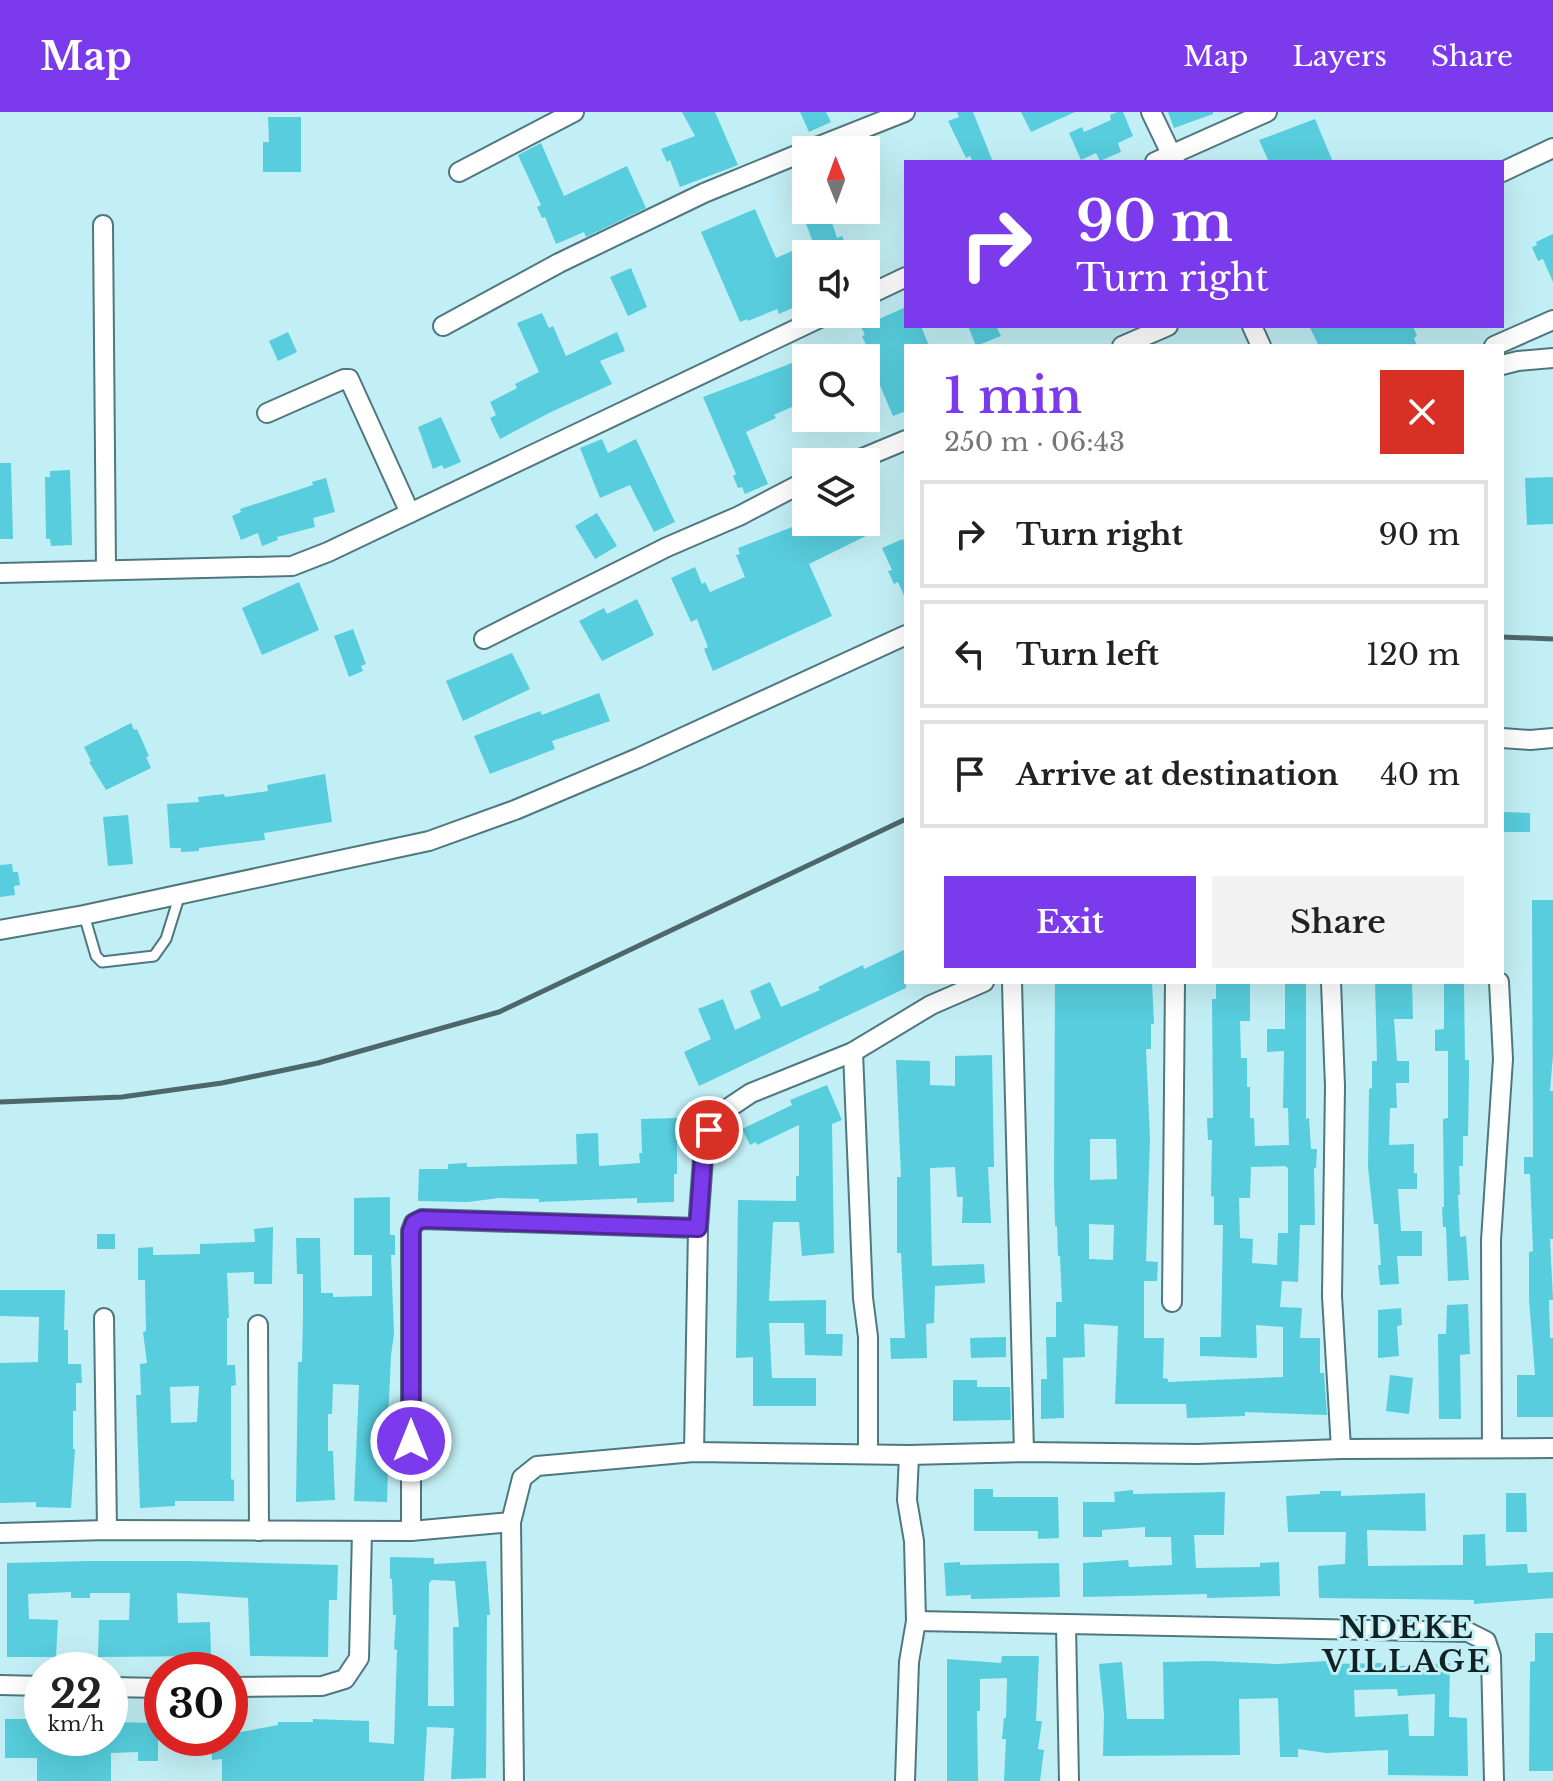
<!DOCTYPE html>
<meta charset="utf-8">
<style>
:root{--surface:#fff;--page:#f2f2f2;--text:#222;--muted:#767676;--line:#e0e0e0;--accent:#7c3aed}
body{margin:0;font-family:"Libre Baskerville",serif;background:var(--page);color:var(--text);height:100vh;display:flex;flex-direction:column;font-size:30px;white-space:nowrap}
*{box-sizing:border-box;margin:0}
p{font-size:26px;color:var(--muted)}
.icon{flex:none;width:44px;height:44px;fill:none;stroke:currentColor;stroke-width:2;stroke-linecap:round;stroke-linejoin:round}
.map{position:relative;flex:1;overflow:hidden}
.details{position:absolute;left:904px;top:232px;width:600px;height:640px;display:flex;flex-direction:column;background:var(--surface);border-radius:0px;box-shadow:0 8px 32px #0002}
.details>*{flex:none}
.hud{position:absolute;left:904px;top:48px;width:600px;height:168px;border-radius:0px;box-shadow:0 8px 32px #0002;background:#7c3aed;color:#fff;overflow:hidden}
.needle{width:52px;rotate:359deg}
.tools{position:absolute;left:792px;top:24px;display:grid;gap:16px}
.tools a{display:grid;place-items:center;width:88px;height:88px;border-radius:0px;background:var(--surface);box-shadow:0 8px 32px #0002;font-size:40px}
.speed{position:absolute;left:24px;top:1540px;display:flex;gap:16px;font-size:40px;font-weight:700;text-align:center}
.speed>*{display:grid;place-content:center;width:104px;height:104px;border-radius:50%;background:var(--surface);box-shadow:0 8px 32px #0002;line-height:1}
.speed small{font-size:20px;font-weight:400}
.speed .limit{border:12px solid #d22;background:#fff;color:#111}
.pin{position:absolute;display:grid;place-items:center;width:68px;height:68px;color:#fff;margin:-34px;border:4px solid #fff;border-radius:50%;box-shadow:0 2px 8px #0007}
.me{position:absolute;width:88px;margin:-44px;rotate:0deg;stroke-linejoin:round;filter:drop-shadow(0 0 6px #0008)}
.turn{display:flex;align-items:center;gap:28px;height:168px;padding:0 40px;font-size:36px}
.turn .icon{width:104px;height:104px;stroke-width:2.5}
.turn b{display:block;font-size:56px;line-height:68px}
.round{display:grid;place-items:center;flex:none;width:84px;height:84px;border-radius:0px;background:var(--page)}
.headline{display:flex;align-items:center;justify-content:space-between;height:136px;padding:0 40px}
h1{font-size:48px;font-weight:600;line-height:60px;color:var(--accent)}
.action{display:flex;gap:16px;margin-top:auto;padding:16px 40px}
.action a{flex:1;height:92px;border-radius:0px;background:var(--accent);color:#fff;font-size:32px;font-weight:600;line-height:92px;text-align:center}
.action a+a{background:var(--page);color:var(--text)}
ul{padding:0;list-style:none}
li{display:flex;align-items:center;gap:24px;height:108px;margin:0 16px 12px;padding:0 24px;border:4px solid var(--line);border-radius:0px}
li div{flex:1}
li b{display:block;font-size:30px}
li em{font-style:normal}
header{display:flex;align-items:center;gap:48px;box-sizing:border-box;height:112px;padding:0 40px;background:var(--accent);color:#fff}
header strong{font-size:38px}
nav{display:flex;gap:44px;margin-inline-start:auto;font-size:28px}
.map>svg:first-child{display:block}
.building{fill:#57cddd;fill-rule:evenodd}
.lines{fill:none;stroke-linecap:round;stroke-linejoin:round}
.service-casing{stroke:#4f787e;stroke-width:13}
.minor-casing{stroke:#4f787e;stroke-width:22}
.service{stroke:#fff;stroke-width:9}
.minor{stroke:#fff;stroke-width:18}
.rail{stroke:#4d676b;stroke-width:5}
.route-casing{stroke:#51269a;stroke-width:20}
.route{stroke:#7c3aed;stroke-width:14}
.labels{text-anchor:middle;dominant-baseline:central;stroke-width:6;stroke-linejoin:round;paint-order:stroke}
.district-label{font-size:30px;font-weight:bold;letter-spacing:2px;fill:#112224;stroke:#c2eff5}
</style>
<header>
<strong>Map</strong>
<nav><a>Map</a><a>Layers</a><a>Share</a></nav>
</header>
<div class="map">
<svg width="1553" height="1669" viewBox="0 0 1553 1669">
<rect width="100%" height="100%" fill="#c2eff5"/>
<g class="building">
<polygon points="682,0 715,0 738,53 680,75 670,48 667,50 661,37 695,24"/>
<polygon points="800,0 826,0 831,10 809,20"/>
<polygon points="957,0 973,0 993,50 973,50 970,44 966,46 948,9 959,5"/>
<polygon points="1021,0 1075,0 1031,20"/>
<polygon points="1117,0 1123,0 1133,24 1118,31 1121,40 1100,49 1096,41 1081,48 1069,21 1082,15 1084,20 1111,8 1110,3"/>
<polygon points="1168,0 1213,0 1213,2 1174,16"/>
<polygon points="268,5 301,5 301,60 263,60 263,30 269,30"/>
<polygon points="1315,7 1333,50 1269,50 1259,28"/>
<polygon points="541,31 564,84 627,54 646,96 586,125 584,120 556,132 545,105 542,106 537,95 541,93 518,43"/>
<polygon points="806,70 806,98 828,98 837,126 842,124 850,142 806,142 806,190 779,202 777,197 748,209 747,207 740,210 701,120 755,97 776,146 813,130 792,75"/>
<polygon points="1553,122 1553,170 1543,147 1538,149 1532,135 1537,133 1536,130"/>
<polygon points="631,156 647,195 628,204 610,165"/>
<polygon points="906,195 906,214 921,214 929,234 906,234 906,299 893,304 876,264 866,268 866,251 873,248 862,224 865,223 861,215"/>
<polygon points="542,201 549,216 553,214 566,244 617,220 625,239 600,249 612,272 551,300 500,327 490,306 496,303 490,290 517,276 515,272 539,260 517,211"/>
<polygon points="968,214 996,214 1001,224 976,234"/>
<polygon points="1309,214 1413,214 1417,224 1414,226 1417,234 1319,234"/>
<polygon points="288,220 297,240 278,249 269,229"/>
<polygon points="792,251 805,281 800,283 803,290 774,303 776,306 746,320 768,372 745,382 742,375 738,376 733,364 736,362 703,285"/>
<polygon points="441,305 461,350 444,357 442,353 433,357 418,315"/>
<polygon points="602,327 608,341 636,327 675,410 654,420 630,373 600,386 580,336"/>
<polygon points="0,351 11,351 13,427 0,427"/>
<polygon points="70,358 72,433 51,434 50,427 46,427 45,365 50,365 50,359"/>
<polygon points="1553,365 1553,412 1527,413 1525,366"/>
<polygon points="326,366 335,400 313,406 315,415 277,425 278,428 262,434 258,421 241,428 232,404 241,400 240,397 313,373 312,370"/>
<polygon points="597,401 617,434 595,447 575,414"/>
<polygon points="805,410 864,410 870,422 809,452 832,504 713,559 704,537 708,535 697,507 691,510 671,466 695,455 702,472 705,470 710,480 745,465 736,443 740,442 738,436"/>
<polygon points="903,427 906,434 906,488 898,470 894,472 888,459 892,458 882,436"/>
<polygon points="299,470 319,518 262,543 242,496"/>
<polygon points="637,487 654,523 602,549 579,509 604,496 607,502"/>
<polygon points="353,517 366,552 361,554 363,559 349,565 334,524"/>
<polygon points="512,541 530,577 463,609 446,569"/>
<polygon points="599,581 610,609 552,629 555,637 490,662 474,624 540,599 542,603"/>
<polygon points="131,611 134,618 137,617 149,644 146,645 151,656 106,678 89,650 91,649 84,635"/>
<polygon points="325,662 332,710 264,721 265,728 199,736 199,739 181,740 181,736 170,736 167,692 199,690 198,685 224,682 225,685 268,679 267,673"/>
<polygon points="1502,700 1530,701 1530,720 1502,720"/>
<polygon points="128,703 133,752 108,754 103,705"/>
<polygon points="12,752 13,760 18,760 20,773 14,774 15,783 0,785 0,753"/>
<polygon points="1532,788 1553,788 1553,943 1550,979 1553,979 1553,1127 1550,1127 1553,1188 1549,1188 1550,1226 1553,1226 1553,1305 1517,1305 1517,1263 1535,1263 1529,1187 1529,1140 1533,1139 1530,1062 1524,1062 1524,1045 1533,1045"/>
<polygon points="906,837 906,876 699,974 684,940 711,927 698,897 723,887 735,918 761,906 750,879 770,870 781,895 820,878 818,875 863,853 864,857"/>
<path d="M1055 870H1152L1154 912H1151V937H1146L1150 1026 1146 1149 1158 1150 1157 1169H1144V1226H1164L1163 1266 1168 1267V1270L1283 1265V1215L1256 1213 1257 1246 1200 1244V1225H1221L1223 1113H1214V1085L1211 1084 1212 1028H1208L1207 1006H1213L1212 887H1216V870H1250V909H1240L1241 946H1247V975H1250V1006H1254L1255 1034 1289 1033 1288 996H1283L1284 939 1267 940V917H1285V870H1306V1007L1309 1006 1311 1037H1317L1316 1056H1314L1315 1113H1300L1298 1170 1282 1169 1280 1195 1302 1196 1300 1226H1320V1261H1324L1327 1303 1245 1300V1304L1187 1306 1186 1292H1115L1118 1214 1084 1212 1085 1245 1063 1246 1064 1306 1041 1307V1267H1047L1046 1225H1056V1190H1062L1060 1144H1058L1057 1114H1055L1054 1068ZM1090 1027H1116L1117 1067 1090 1068ZM1285 1054 1288 1056V1121H1278L1277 1153 1252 1151 1253 1127 1240 1126 1239 1086H1250L1251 1055ZM1089 1112 1114 1113 1113 1148 1089 1147Z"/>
<polygon points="1375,870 1412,870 1413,907 1394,907 1397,949 1409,949 1409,971 1396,971 1397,996 1390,996 1389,1033 1414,1032 1414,1061 1417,1061 1417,1077 1398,1077 1401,1119 1422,1119 1422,1144 1397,1144 1399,1172 1380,1173 1378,1153 1381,1153 1378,1112 1374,1112 1368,1055 1369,977 1372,976 1372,949 1377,949"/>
<polygon points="1444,870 1464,870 1465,948 1469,948 1469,966 1468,1024 1463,1024 1463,1054 1459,1054 1460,1083 1458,1083 1460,1125 1466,1124 1469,1168 1448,1169 1446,1115 1443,1115 1442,1095 1444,1095 1443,1007 1448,1006 1448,939 1435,939 1435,918 1444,917"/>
<polygon points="992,943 994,1055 988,1055 991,1111 962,1111 963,1085 957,1085 955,1055 930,1056 932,1154 984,1152 985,1171 935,1174 934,1211 926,1212 927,1246 891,1247 890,1226 905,1226 901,1141 897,1141 897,1065 901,1065 896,948 930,949 930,973 955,974 955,944"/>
<polygon points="827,973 842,1008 832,1012 834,1141 802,1144 799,1110 773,1110 769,1189 826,1188 826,1222 843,1222 842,1244 805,1243 804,1211 769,1211 772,1266 816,1266 816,1294 753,1294 753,1245 736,1246 738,1088 796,1089 796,1064 799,1064 799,1013 757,1033 756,1030 750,1033 742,1017 792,993 790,988"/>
<polygon points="677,1006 677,1062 674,1062 674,1090 637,1091 637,1086 539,1090 539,1087 499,1086 468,1090 418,1089 419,1057 448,1057 448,1052 467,1051 467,1055 577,1052 576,1022 598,1021 599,1054 640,1051 639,1041 642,1041 641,1007"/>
<polygon points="390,1085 390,1123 395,1123 395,1143 391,1143 394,1222 391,1243 388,1309 393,1309 393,1328 391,1328 388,1359 387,1390 354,1389 359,1273 333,1272 332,1302 328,1302 328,1339 333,1339 335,1388 296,1390 298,1250 302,1250 303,1202 303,1162 297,1162 296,1126 320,1126 321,1181 333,1181 333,1185 372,1184 372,1143 354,1143 354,1086"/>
<path d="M273 1115 272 1172H254V1160L227 1161 229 1206H227V1253H235L236 1273 231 1274V1367L234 1368V1389H175V1394L140 1396 136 1283H141L140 1252 147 1251 143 1220 146 1219 145 1168H138V1136L153 1135V1143L200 1142V1132L255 1130 254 1117ZM199 1274 197 1310 171 1311 170 1275Z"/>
<rect x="97" y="1122" width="18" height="15"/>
<polygon points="0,1178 65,1178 64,1218 68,1218 68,1252 81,1252 82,1271 76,1271 76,1299 73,1299 73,1337 75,1337 71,1396 36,1395 36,1390 0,1391 0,1251 38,1250 39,1205 0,1204"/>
<polygon points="1468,1192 1470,1242 1460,1243 1461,1307 1439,1307 1438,1222 1446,1222 1447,1193"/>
<polygon points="1401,1196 1402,1213 1397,1214 1399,1244 1378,1246 1378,1198"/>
<polygon points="1006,1225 1006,1245 971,1246 970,1226"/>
<polygon points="1390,1263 1413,1266 1409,1302 1386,1299"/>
<polygon points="953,1268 977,1268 977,1275 1010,1275 1011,1308 953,1309"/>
<polygon points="974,1377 993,1377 993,1385 1058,1385 1059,1426 1038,1427 1038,1419 974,1419"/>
<polygon points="1133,1378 1133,1382 1225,1380 1224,1423 1194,1423 1196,1456 1260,1455 1260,1451 1279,1450 1280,1484 1207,1486 1207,1482 1083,1485 1083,1451 1128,1448 1129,1455 1172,1453 1171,1425 1145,1425 1145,1415 1102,1418 1102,1425 1083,1425 1083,1390 1115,1390 1114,1380"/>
<polygon points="1320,1379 1341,1379 1341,1384 1425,1381 1426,1419 1367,1418 1368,1454 1463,1453 1463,1423 1485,1422 1486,1454 1527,1452 1528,1461 1553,1460 1553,1486 1474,1492 1474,1488 1319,1486 1318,1454 1345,1452 1346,1420 1288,1420 1286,1384 1320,1382"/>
<polygon points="1506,1381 1526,1381 1527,1420 1506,1420"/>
<path d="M390 1445 434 1446V1452L486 1449 490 1503H487L486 1666 451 1667 454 1616 427 1615 424 1669H222V1647L212 1648 211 1626H230V1622L278 1613V1610H313V1607L369 1609V1630L394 1632 397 1538 394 1537 396 1503H393L392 1467H390ZM432 1468 455 1469 459 1515H453L454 1594H428L429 1471Z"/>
<polygon points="89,1449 190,1449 338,1453 337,1488 329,1488 328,1545 250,1544 248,1486 177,1481 178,1511 210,1510 211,1544 98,1545 99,1508 129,1508 130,1481 90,1481 90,1486 71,1486 71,1480 28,1482 29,1507 58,1508 56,1545 7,1545 7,1451"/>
<polygon points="960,1450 960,1453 1059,1451 1060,1485 971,1487 971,1483 946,1484 944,1451"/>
<polygon points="1535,1521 1553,1521 1553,1659 1529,1659 1530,1550 1535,1549"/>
<polygon points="1002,1544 1039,1544 1036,1609 1042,1609 1038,1637 1044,1638 1040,1669 1004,1669 1006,1627 1002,1627 1004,1606 1006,1606 1007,1566 980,1567 980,1599 977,1599 978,1669 947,1669 947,1547 1001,1551"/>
<path d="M1208 1549 1278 1552 1327 1549V1552L1384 1551V1555L1450 1551 1449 1605 1467 1606 1468 1664 1388 1663V1638L1326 1641 1298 1637V1645H1280L1278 1586 1239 1587 1240 1643 1103 1644 1104 1602 1099 1552 1122 1550 1127 1607H1164L1163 1550ZM1397 1577 1398 1584 1435 1582 1434 1624H1409L1408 1602 1355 1605 1354 1578Z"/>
<polygon points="5,1607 42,1607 42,1626 110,1626 110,1610 158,1611 158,1649 138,1649 138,1640 111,1641 111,1669 37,1669 37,1646 5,1646"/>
</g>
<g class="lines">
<defs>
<polyline id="service" points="84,803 96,844 102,850 154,844 166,827 180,782"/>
<g id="minor">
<polyline points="1151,0 1175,50"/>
<polyline points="809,38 905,0"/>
<polyline points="1155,50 1267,0"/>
<polyline points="459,60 574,0"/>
<polyline points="1502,60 1553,36"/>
<polyline points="103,113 106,457"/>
<polyline points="866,184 906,165"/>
<polyline points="443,214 559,151 704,81 806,39"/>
<polyline points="1252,214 1261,234"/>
<polyline points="1122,234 1168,214"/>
<polyline points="1494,234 1553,208"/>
<polyline points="1502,253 1518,249 1553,246"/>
<polyline points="267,301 344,267 349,267 410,401"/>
<polyline points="853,350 906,328"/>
<polyline points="0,461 292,454 328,440 828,202"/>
<polyline points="484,527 667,435 739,404 806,369"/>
<polyline points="1502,626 1530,628 1553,626"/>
<polyline points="0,818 84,803 429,729 515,698 638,646 906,523"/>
<polyline points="1012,870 1024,1340"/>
<polyline points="1331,870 1335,974 1332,1184 1341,1337"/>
<polyline points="853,940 863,1186 868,1225 868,1342"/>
<polyline points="1172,1190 1175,870"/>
<polyline points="104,1206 107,1418"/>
<polyline points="258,1213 259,1419"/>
<polyline points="1492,1335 1491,1128 1503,947 1499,870"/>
<polyline points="694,1340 698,1116 704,1033 709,1018 721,1001 751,981 853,940 931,893 984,870"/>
<polyline points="411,1419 411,1119 414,1111 422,1107 698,1116"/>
<polyline points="0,1421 107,1418 411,1419 511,1410"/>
<polyline points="916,1509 1468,1520 1486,1529 1491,1544 1494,1669"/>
<polyline points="1066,1514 1069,1669"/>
<polyline points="0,1573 42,1574"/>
<polyline points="110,1575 162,1576"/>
<polyline points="230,1575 322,1574 345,1567 359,1546 362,1420"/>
<polyline points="514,1669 511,1410 522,1366 537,1354 694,1340 909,1343 1024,1340 1197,1342 1341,1337 1553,1336"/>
<polyline points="905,1669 909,1550 916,1509 914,1429 907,1388 909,1343"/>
</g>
</defs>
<use href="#service" class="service-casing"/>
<use href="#minor" class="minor-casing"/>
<use href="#service" class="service"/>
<use href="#minor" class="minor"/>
<g class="rail">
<polyline points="1502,525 1553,527"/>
<polyline points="0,990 122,985 222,971 318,951 499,900 906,707"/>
</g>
</g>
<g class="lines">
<defs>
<polyline id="route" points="411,1329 411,1119 414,1111 422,1107 698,1116 704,1033 709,1018"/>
</defs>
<use href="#route" class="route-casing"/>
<use href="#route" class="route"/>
</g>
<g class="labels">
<g class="district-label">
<text x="1407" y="1515">NDEKE<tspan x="1407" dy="34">VILLAGE</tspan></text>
</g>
</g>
</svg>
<div class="tools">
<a><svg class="needle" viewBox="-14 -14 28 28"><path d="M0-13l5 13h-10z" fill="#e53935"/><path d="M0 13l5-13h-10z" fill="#767676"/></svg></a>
<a><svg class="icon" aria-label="sound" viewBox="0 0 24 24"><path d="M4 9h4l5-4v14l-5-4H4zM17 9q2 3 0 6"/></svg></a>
<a><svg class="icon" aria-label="search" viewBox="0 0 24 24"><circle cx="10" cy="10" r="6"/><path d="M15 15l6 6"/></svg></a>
<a><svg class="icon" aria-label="layers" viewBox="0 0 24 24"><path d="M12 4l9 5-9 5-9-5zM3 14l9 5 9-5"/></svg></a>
</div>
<div class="speed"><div>22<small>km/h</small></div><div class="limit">30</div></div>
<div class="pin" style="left:709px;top:1018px;background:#d93025"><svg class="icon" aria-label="arrive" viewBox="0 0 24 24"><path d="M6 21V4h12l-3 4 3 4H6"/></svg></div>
<svg class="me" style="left:411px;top:1329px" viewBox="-20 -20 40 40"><circle r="17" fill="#7c3aed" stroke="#fff" stroke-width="3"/><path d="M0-11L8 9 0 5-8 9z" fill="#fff"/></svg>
<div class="hud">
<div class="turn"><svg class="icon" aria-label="right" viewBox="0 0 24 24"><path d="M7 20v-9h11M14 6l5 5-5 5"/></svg><div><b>90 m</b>Turn right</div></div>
</div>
<section class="details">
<div class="headline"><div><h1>1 min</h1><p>250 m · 06:43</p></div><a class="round" style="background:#d93025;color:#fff"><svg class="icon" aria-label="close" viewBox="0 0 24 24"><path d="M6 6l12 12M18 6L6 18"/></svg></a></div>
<ul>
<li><svg class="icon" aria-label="right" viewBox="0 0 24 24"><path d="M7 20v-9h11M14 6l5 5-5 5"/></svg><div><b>Turn right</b></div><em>90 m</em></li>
<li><svg class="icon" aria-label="left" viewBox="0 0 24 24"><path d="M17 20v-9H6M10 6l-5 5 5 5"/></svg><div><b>Turn left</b></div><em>120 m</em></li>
<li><svg class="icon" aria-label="arrive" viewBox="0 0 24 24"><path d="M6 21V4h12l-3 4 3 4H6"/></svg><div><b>Arrive at destination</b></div><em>40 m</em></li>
</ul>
<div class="action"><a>Exit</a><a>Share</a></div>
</section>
</div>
